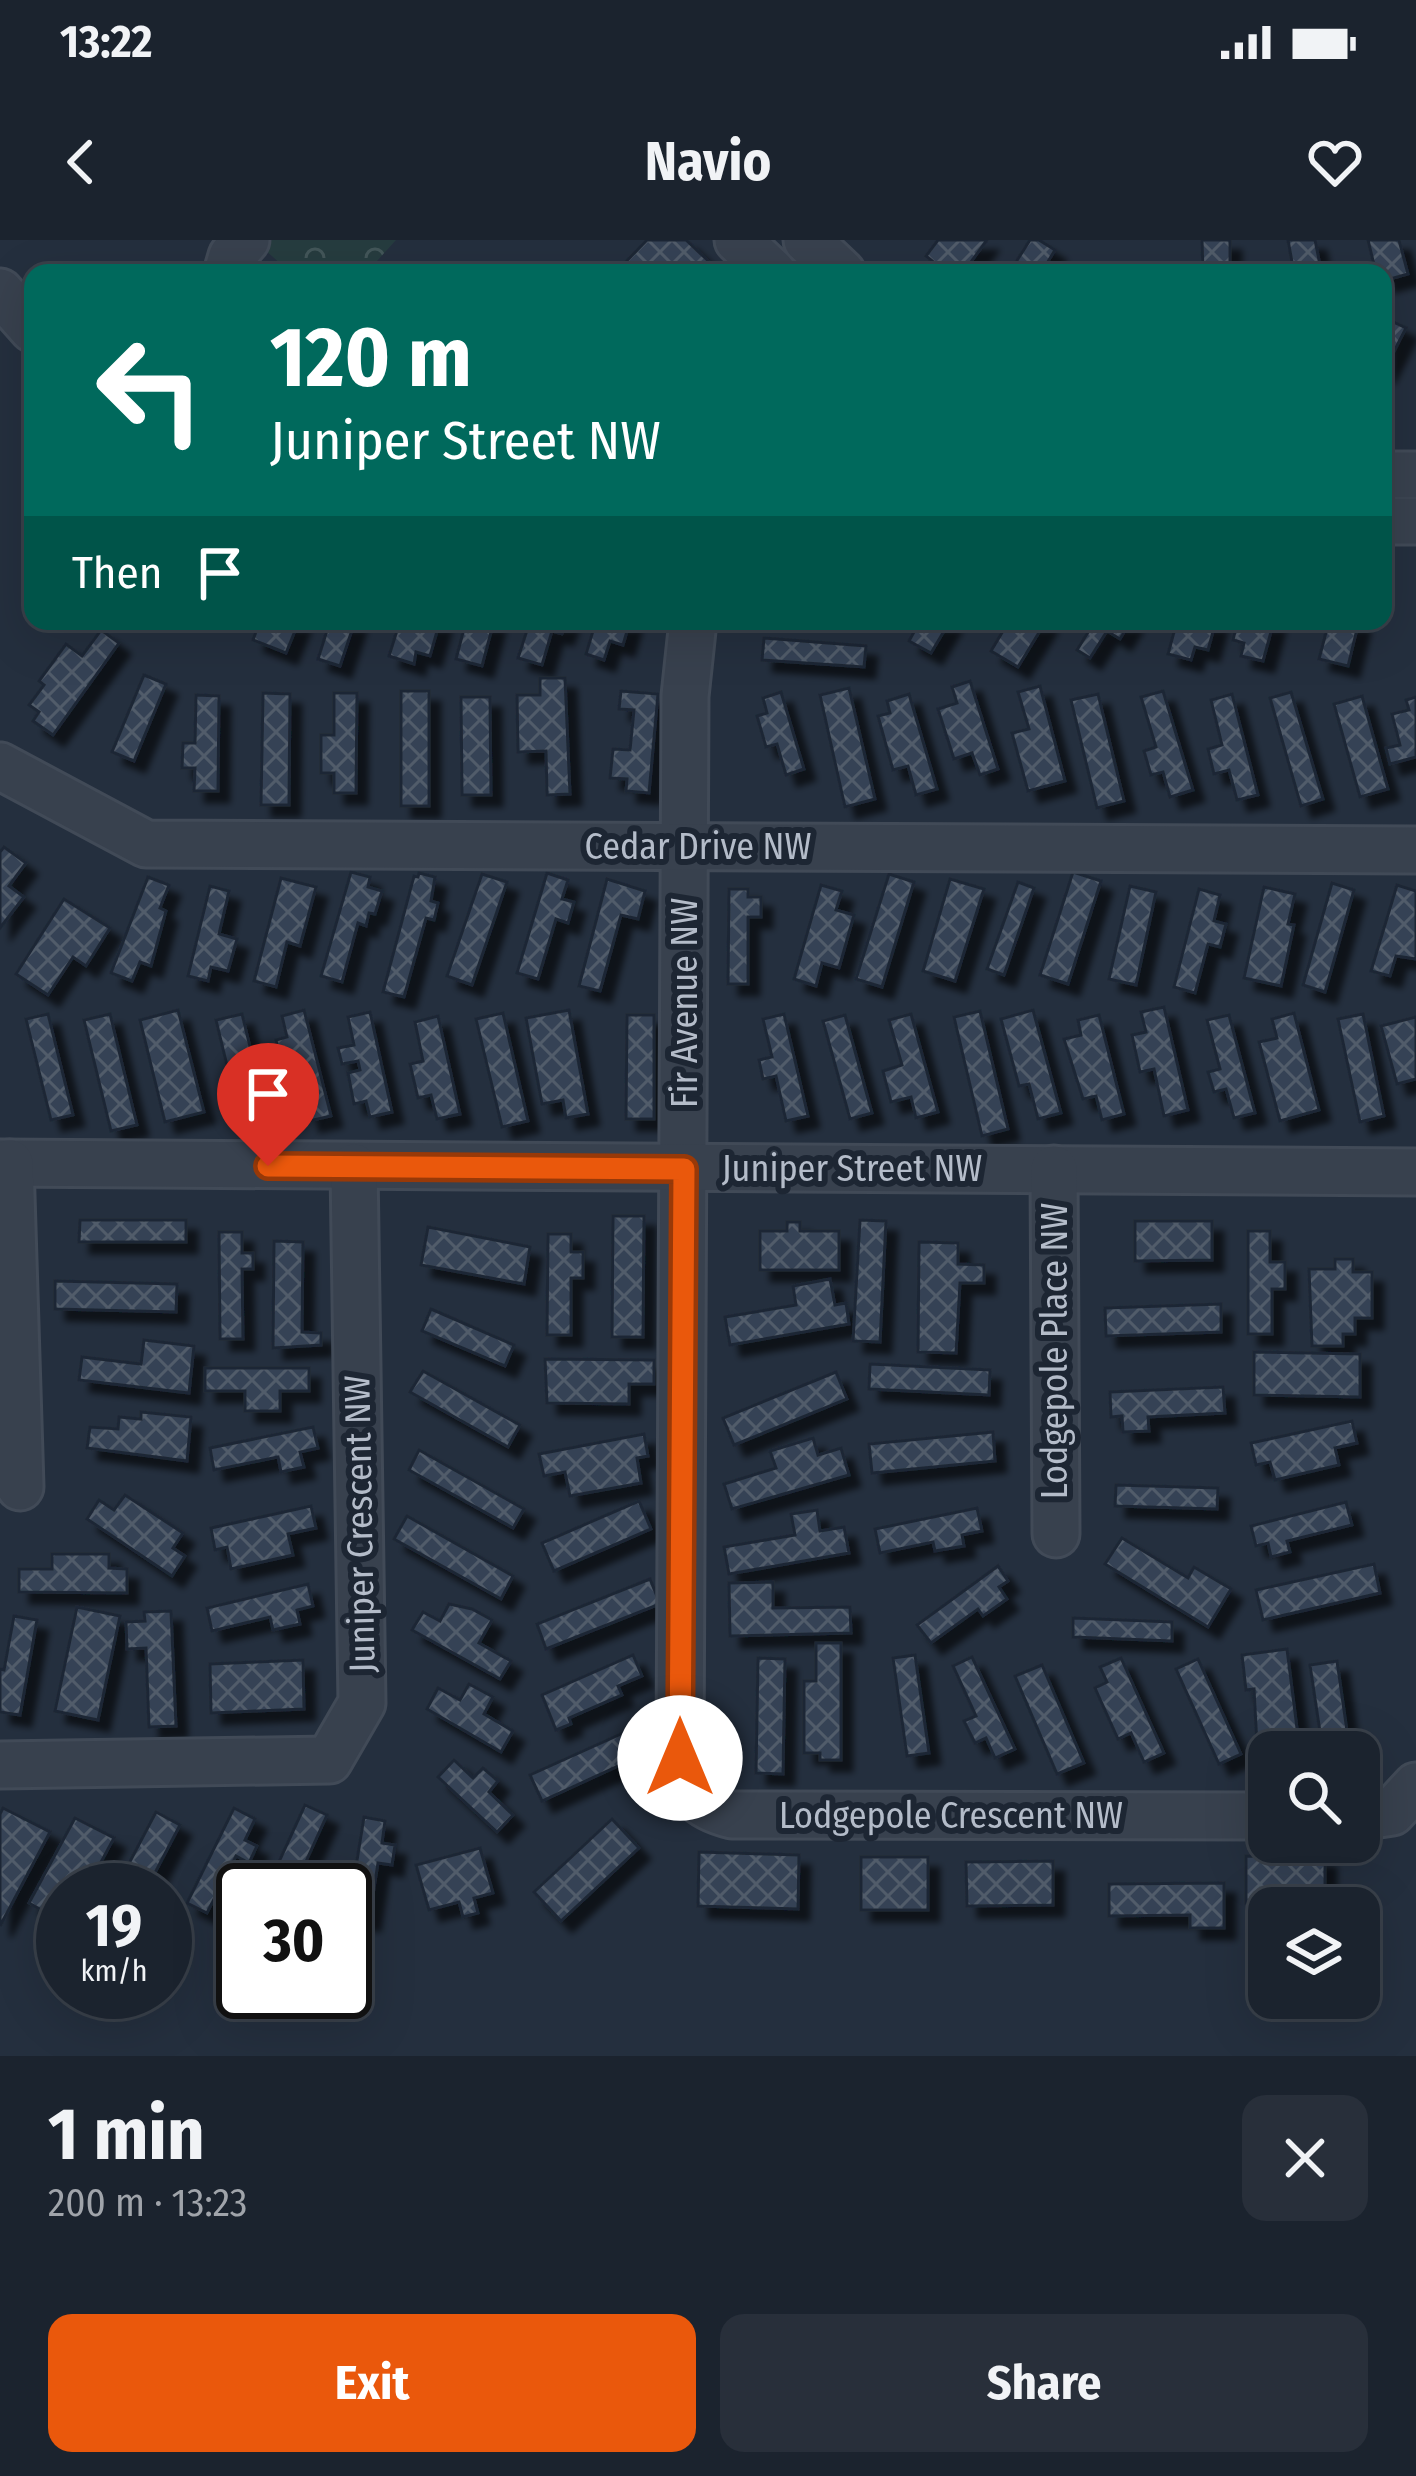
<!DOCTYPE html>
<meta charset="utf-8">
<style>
:root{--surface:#1b232e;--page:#282f3a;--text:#f1f3f6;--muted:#a0a4aa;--line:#39404a;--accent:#ea580c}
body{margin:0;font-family:"Fira Sans Condensed",sans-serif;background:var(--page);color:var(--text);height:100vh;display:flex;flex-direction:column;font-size:45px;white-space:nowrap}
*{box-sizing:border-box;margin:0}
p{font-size:39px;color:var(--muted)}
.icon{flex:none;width:66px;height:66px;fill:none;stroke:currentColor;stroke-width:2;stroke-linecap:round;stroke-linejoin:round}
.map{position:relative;height:1816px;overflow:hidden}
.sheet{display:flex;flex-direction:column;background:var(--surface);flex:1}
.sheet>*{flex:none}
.hud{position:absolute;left:24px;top:24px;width:1368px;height:366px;border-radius:24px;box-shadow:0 12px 48px #0002,0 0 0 3px var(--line);background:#00695c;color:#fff;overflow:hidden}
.controls{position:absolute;left:1248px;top:1491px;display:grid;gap:24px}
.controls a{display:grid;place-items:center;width:132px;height:132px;border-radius:24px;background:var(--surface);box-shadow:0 12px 48px #0002,0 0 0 3px var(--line);font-size:60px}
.speed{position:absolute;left:36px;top:1623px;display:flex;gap:24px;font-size:60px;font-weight:700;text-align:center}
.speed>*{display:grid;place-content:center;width:156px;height:156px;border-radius:50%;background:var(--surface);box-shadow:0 12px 48px #0002,0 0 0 3px var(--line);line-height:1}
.speed small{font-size:30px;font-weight:400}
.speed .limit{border:6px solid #111;border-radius:18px;background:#fff;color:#111}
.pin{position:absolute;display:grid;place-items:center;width:102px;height:102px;color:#fff;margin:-123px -51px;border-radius:50% 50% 50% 0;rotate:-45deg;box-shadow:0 0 12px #0007}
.pin .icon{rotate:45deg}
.me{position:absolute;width:132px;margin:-66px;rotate:0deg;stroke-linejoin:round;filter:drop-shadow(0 0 9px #0008)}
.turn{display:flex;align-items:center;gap:42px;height:252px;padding:0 48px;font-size:54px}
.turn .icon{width:156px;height:156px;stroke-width:2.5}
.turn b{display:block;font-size:84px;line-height:102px}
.then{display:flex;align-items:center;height:114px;padding:0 48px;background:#0003;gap:24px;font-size:45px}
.round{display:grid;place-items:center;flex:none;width:126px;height:126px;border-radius:24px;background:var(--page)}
.headline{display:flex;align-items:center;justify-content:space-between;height:204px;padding:0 48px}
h1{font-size:72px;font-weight:700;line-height:90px}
.action{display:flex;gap:24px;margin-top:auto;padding:24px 48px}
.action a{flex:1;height:138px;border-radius:24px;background:var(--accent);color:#fff;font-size:48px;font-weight:700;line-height:138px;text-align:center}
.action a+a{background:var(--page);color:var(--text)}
.status{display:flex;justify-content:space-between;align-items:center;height:84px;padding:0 60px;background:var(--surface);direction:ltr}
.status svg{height:33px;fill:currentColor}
header{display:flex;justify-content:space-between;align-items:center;height:156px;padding:0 48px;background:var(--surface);font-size:54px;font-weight:700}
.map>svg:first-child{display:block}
.park{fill:url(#park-crowns)}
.building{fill:url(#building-cross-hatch);stroke:#1f2835;stroke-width:3;filter:url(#shadow)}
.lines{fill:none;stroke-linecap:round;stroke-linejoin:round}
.minor-casing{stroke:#414a57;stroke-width:51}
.minor{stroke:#38414e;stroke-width:45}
.route-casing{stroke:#983908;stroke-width:30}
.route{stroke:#ea580c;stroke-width:21}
.labels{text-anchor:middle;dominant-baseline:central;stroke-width:12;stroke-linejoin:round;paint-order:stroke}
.street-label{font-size:36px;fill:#b4bcc9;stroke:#1d2633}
</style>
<div class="status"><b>13:22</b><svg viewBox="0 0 49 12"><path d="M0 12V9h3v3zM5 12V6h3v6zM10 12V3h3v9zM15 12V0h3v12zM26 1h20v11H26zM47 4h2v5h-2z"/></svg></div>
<header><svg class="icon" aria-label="back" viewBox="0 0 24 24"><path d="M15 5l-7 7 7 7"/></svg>Navio<svg class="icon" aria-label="heart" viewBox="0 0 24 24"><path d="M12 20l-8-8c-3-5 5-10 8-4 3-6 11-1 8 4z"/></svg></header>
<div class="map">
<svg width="1416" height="1816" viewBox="0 0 1416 1816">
<defs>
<pattern id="park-crowns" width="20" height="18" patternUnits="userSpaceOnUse" patternTransform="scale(3)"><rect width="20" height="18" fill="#263c3f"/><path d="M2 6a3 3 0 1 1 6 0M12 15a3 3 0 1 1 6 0" fill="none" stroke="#435659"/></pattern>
<pattern id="building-cross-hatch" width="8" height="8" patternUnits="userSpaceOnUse" patternTransform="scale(3)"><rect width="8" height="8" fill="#364354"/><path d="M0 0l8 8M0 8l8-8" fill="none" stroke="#515c6b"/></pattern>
<filter id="shadow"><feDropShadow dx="11" dy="11" stdDeviation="3" flood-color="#0009"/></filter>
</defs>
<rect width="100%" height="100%" fill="#242f3e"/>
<polygon class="park" points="272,0 396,0 366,33 291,33 264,9"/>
<g class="building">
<polygon points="647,0 686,0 720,32 615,33"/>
<polygon points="938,0 987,0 963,33 930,33 936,24 926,16"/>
<polygon points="1030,0 1039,0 1055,10 1041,33 1009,33"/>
<polygon points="1202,0 1230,0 1230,33 1203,33"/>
<polygon points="1288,0 1315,0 1321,30 1294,33"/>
<polygon points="1368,0 1399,0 1408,34 1383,41 1383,33 1376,33"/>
<polygon points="1383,77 1406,88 1383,133"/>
<polygon points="260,381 299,381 286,413 253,400"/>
<polygon points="330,381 355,381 340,426 318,419"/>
<polygon points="400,381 440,381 430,416 416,412 414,424 389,416"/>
<polygon points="466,381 494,381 482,426 456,419"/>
<polygon points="530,381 567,381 562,394 552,391 542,425 518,418"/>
<polygon points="596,381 630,381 623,405 610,401 604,420 586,414"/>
<polygon points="920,381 950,381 931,413 909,401"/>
<polygon points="1009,381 1046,381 1018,427 991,411"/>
<polygon points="1095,381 1131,381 1120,399 1107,391 1090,418 1077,410"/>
<polygon points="1177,381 1216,381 1208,410 1195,407 1191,420 1168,414"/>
<polygon points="1249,381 1274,381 1263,421 1241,416 1244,403 1233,400 1237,384 1247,387"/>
<polygon points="1329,381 1359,381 1348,426 1319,419"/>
<polygon points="101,390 119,403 53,495 33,481 39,472 29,465 44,445 39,441 66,404 82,416"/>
<polygon points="764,398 866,406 864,427 762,420"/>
<polygon points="144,435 166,444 134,521 112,512"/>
<polygon points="540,438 565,438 570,554 547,555 546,511 518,512 517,455 540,455"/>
<polygon points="970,441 998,529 980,535 972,513 954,519 938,469 957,463 952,447"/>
<polygon points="1040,446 1065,541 1028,551 1012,493 1029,489 1018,452"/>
<polygon points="849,448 875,559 845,567 820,455"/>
<rect x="401" y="451" width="28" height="115"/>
<polygon points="621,451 658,454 649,553 626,551 627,539 610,538 613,509 630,510 634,470 619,469"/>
<polygon points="1163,451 1193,550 1170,557 1163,532 1151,535 1144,511 1156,507 1141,457"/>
<polygon points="781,452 804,529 786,535 777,504 766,507 757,476 767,473 763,458"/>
<polygon points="1291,452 1323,559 1301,566 1270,458"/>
<polygon points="263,453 290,454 289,565 261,565"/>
<polygon points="334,453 357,453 356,553 334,553 334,533 321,533 321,495 334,495"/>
<polygon points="909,454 937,549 916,555 908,526 893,530 878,476 890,473 887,461"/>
<polygon points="1098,454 1124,561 1097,568 1071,460"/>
<polygon points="1232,454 1258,555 1237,560 1229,530 1214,534 1208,509 1222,505 1211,460"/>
<polygon points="196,455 219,456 218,551 194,551 195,528 182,528 183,503 195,503"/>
<polygon points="1362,456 1388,549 1360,557 1334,464"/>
<polygon points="461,457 490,457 491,555 462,555"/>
<polygon points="1416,457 1416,517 1390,524 1386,508 1400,505 1392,474 1409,470 1406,460"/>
<polygon points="4,607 26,623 9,646 24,657 0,688 0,612"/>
<polygon points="351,632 370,637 368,647 382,651 375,674 369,673 366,686 358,683 342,742 321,736"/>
<polygon points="1073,632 1101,641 1068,744 1040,735"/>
<polygon points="419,633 435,637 431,661 438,663 434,680 426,678 404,757 383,752 414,636 418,637"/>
<polygon points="547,633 568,640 562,659 574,662 568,683 556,679 538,739 517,733"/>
<polygon points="482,634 507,642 472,745 447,736"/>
<polygon points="889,634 914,642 882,747 856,739"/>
<polygon points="148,637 169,645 160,668 166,671 151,726 140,722 132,741 111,733"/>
<polygon points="281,638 316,647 300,706 287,702 276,747 254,741"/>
<polygon points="607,639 645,651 638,679 621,675 600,751 579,746"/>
<polygon points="950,639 984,649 955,741 923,731"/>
<polygon points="1018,642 1034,648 1004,735 987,729"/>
<polygon points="1332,643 1354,650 1325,752 1303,745"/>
<polygon points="821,645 842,651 836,670 854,675 839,728 822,723 816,746 794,739"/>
<polygon points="1397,645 1416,651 1416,719 1396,716 1390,736 1371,731"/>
<polygon points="210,646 229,651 219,694 237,699 228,731 211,727 208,741 188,736"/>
<polygon points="1130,646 1156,652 1136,745 1109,739"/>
<polygon points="1264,647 1295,654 1288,684 1294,685 1281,746 1244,738"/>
<polygon points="729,649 748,649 748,657 761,657 761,677 748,677 748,744 728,744"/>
<polygon points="1199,649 1220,655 1214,681 1226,684 1220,707 1208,704 1195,753 1174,747"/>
<polygon points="64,659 110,688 86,726 73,717 48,755 16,734"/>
<polygon points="1164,767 1188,870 1164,876 1154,829 1140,832 1132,795 1146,792 1141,772"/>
<polygon points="178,770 204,872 165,882 140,780"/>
<polygon points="304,770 331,876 309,881 300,846 288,849 276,800 287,797 282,776"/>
<polygon points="569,770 588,874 566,878 563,860 542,864 526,778"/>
<polygon points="1033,770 1061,873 1038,879 1029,844 1019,846 1001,779"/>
<polygon points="980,771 1008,889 982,896 954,777"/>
<polygon points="370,772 392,872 370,877 366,861 354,864 348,833 360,830 358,821 342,824 338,808 354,805 348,777"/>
<polygon points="503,773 528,881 502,887 476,779"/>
<polygon points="1294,773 1319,870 1280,881 1259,802 1277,798 1272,779"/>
<polygon points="48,774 73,875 51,880 26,779"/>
<polygon points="110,774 137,885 111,891 84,780"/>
<polygon points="242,774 265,868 239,875 216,780"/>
<polygon points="784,774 808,876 786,881 776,836 763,839 759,820 772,817 763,779"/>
<polygon points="911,774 938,872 916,878 911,857 891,862 883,831 902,825 889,780"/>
<polygon points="1363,774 1384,876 1360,882 1338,779"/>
<polygon points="627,775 654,775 654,879 626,879"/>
<polygon points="845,775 872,873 850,879 823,781"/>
<polygon points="1099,775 1124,874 1102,880 1096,856 1083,859 1064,799 1081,795 1078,780"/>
<polygon points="1229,775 1255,873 1234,878 1226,849 1214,852 1208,832 1220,829 1207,780"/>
<polygon points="438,776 460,874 437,879 431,855 418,858 410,824 423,821 415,782"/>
<polygon points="1416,777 1416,839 1397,844 1381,786"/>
<polygon points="613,976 644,976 643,1097 612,1097"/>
<polygon points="80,980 186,980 186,1002 79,1002"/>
<polygon points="860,980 886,981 880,1102 853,1101"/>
<polygon points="1135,981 1212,981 1212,1020 1135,1021"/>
<polygon points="787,982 800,982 800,991 839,991 839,1030 760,1030 760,991 787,991"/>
<polygon points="428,987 530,1007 524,1044 421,1025"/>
<polygon points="1248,991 1270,991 1270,1022 1285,1022 1285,1049 1272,1049 1272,1094 1248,1094"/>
<polygon points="219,992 242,992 242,1013 253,1013 253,1029 242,1029 243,1099 220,1099"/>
<polygon points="548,994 571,994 571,1012 583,1012 583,1038 571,1038 571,1095 547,1095"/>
<polygon points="274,1001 303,1002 302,1092 321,1093 321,1105 273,1108"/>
<polygon points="919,1002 958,1003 958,1024 984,1025 984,1043 960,1043 956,1113 918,1112"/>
<polygon points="1335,1019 1353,1019 1353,1032 1372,1032 1372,1078 1355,1078 1355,1094 1343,1094 1343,1106 1312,1106 1309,1029 1335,1029"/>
<polygon points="830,1039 835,1065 846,1063 849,1084 730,1105 725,1077 796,1065 793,1046"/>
<polygon points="55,1041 177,1044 176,1072 55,1069"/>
<polygon points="1221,1064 1221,1092 1106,1096 1105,1068"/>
<polygon points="431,1069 514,1105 505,1126 422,1091"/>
<polygon points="144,1100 194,1106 189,1153 79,1140 82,1117 141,1124"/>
<polygon points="1254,1112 1360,1114 1360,1157 1254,1155"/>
<polygon points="545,1119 654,1120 654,1144 629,1144 629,1164 547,1163"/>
<polygon points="870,1124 990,1130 989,1155 869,1149"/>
<polygon points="205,1128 309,1128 309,1151 280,1151 280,1171 245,1171 245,1151 205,1151"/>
<polygon points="423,1131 520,1185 508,1207 410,1152"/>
<polygon points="836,1132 847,1159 734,1205 723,1178"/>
<polygon points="1223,1147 1225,1173 1148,1177 1149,1191 1123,1192 1122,1176 1111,1177 1110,1152"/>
<polygon points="141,1172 191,1177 187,1221 87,1208 90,1187 118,1189 119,1177 141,1179"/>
<polygon points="1352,1181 1357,1203 1335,1208 1339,1225 1275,1240 1270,1222 1256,1225 1251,1203"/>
<polygon points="313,1187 318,1208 300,1212 304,1227 281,1232 278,1217 214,1230 210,1208"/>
<polygon points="993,1192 995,1221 872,1233 869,1204"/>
<polygon points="644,1194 648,1216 637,1218 641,1243 570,1256 565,1232 544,1236 539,1214"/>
<polygon points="813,1198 818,1215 841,1208 849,1235 732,1269 724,1244 776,1228 770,1211"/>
<polygon points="419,1210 524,1269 513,1288 409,1230"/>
<polygon points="1116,1245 1218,1248 1217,1269 1115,1266"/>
<polygon points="125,1255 183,1293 173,1308 185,1316 172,1336 87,1279 99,1260 114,1270"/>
<polygon points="639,1261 651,1289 554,1331 542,1303"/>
<polygon points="1346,1262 1352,1285 1287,1301 1290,1312 1271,1317 1268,1303 1256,1306 1251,1286"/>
<polygon points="311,1266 316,1288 288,1294 293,1315 231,1329 227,1307 215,1310 211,1288"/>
<polygon points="977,1268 982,1291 962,1295 964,1306 935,1311 933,1302 880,1313 875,1289"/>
<polygon points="817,1270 820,1291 844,1287 849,1313 729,1334 724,1307 795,1295 791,1274"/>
<polygon points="407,1276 513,1336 501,1359 394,1299"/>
<polygon points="1122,1298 1188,1338 1194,1327 1231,1349 1208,1387 1105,1324"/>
<polygon points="52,1314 109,1314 109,1328 127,1329 127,1353 19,1352 19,1329 52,1329"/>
<polygon points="1374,1324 1380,1353 1263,1380 1256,1350"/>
<polygon points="998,1326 1008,1341 999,1347 1007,1359 983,1376 978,1369 931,1403 917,1385"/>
<polygon points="650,1339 660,1364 546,1409 537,1384"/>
<polygon points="773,1342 773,1368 850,1367 851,1393 730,1396 729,1343"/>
<polygon points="308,1344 313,1366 297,1370 300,1384 273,1390 270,1377 212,1391 207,1368"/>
<polygon points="449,1364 472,1369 492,1380 479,1403 511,1421 500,1439 412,1390 423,1372 440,1381"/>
<polygon points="77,1367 120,1376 98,1480 55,1471"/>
<polygon points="171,1371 176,1486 149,1487 146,1408 127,1409 126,1382 145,1381 144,1372"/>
<polygon points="14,1376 37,1380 20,1475 0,1472 0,1429 4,1430"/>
<polygon points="1073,1378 1172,1382 1172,1401 1073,1397"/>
<polygon points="816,1403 841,1403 841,1520 820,1520 820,1513 804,1513 804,1441 816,1441"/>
<polygon points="1287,1409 1300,1512 1275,1512 1273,1503 1257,1505 1254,1449 1246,1450 1242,1415"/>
<polygon points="633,1415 642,1436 618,1446 622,1455 569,1478 571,1484 556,1490 542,1455"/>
<polygon points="915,1415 929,1513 907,1516 893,1418"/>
<polygon points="972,1417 1015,1509 995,1518 986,1498 975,1503 964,1481 976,1476 953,1426"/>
<polygon points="758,1418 785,1419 783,1534 756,1533"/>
<polygon points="1121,1418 1164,1513 1144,1522 1131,1493 1118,1499 1095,1448 1107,1442 1100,1427"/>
<polygon points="1198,1419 1241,1514 1219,1524 1176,1429"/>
<polygon points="303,1420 304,1469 211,1473 210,1424"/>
<polygon points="1337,1421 1350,1512 1323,1512 1310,1425"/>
<polygon points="1042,1425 1084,1523 1057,1534 1015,1436"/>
<polygon points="469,1444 493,1457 484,1474 513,1491 501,1512 427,1469 438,1448 460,1460"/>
<polygon points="641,1485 653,1510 542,1561 530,1535"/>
<polygon points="454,1520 473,1538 483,1528 498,1541 489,1552 513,1575 497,1592 438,1537"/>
<polygon points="305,1565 327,1575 293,1650 266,1650"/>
<polygon points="3,1568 50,1592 0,1686 0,1574"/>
<polygon points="234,1568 255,1579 245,1600 257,1606 249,1623 236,1616 207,1673 187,1663"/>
<polygon points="156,1572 180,1585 146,1650 115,1650"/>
<polygon points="364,1577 385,1581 382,1603 395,1605 392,1625 378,1623 369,1680 348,1676"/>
<polygon points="75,1578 114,1598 86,1650 63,1650 63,1682 29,1663"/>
<polygon points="612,1579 639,1608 561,1681 534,1652"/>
<polygon points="480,1608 493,1653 474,1658 478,1673 463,1677 459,1662 429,1670 416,1625"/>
<polygon points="699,1612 799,1615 798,1669 698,1666"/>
<polygon points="1246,1616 1325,1617 1325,1664 1246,1663"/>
<rect x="861" y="1617" width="67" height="53"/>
<polygon points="1053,1621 1053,1665 967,1666 966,1622"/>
<polygon points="1224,1643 1224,1688 1190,1688 1190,1675 1109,1676 1109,1644"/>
</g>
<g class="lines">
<defs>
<g id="minor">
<polyline points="738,0 773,33"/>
<polyline points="807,0 842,33"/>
<polyline points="227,33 232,16 246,0"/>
<polyline points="0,52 33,89"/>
<polyline points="1383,235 1416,235"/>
<polyline points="1383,281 1416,281"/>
<path d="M693 381 685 456 680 1518C684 1552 699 1567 732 1575L1269 1576"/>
<polyline points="0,526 146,604 1416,610"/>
<polyline points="0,923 1416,932"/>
<polyline points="10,923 20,1247"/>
<polyline points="1054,929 1056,1294"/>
<polyline points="0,1525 329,1520 362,1463 354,927"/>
<polyline points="1359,1577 1392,1572 1416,1546"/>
</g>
</defs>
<use href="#minor" class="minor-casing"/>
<use href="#minor" class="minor"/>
</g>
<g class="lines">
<defs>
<polyline id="route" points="268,926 684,929 680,1518"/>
</defs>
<use href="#route" class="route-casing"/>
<use href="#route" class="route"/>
</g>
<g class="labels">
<g class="street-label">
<text x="698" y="607">Cedar Drive NW</text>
<text transform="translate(685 763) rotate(-90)">Fir Avenue NW</text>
<text x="852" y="929">Juniper Street NW</text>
<text transform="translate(1055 1111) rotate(-90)">Lodgepole Place NW</text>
<text transform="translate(360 1284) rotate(-91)">Juniper Crescent NW</text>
<text x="951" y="1576">Lodgepole Crescent NW</text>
</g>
</g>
</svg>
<div class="controls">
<a><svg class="icon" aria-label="search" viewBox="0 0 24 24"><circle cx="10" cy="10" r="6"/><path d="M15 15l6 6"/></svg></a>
<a><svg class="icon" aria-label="layers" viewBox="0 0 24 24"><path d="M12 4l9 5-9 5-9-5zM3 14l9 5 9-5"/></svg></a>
</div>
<div class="speed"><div>19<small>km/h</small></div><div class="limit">30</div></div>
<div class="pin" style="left:268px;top:926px;background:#d93025"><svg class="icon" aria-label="arrive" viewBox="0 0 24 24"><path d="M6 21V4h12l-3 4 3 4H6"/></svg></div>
<svg class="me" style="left:680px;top:1518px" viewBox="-20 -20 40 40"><circle r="19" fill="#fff"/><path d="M0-13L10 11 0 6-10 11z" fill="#ea580c"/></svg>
<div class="hud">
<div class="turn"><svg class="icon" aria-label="left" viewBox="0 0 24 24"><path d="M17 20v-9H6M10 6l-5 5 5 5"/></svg><div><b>120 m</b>Juniper Street NW</div></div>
<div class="then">Then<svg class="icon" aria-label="arrive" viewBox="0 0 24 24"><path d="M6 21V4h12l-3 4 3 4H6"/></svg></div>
</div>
</div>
<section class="sheet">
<div class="headline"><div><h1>1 min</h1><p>200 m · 13:23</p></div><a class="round"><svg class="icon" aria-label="close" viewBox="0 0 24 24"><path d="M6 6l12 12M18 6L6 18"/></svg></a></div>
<div class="action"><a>Exit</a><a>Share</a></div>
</section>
